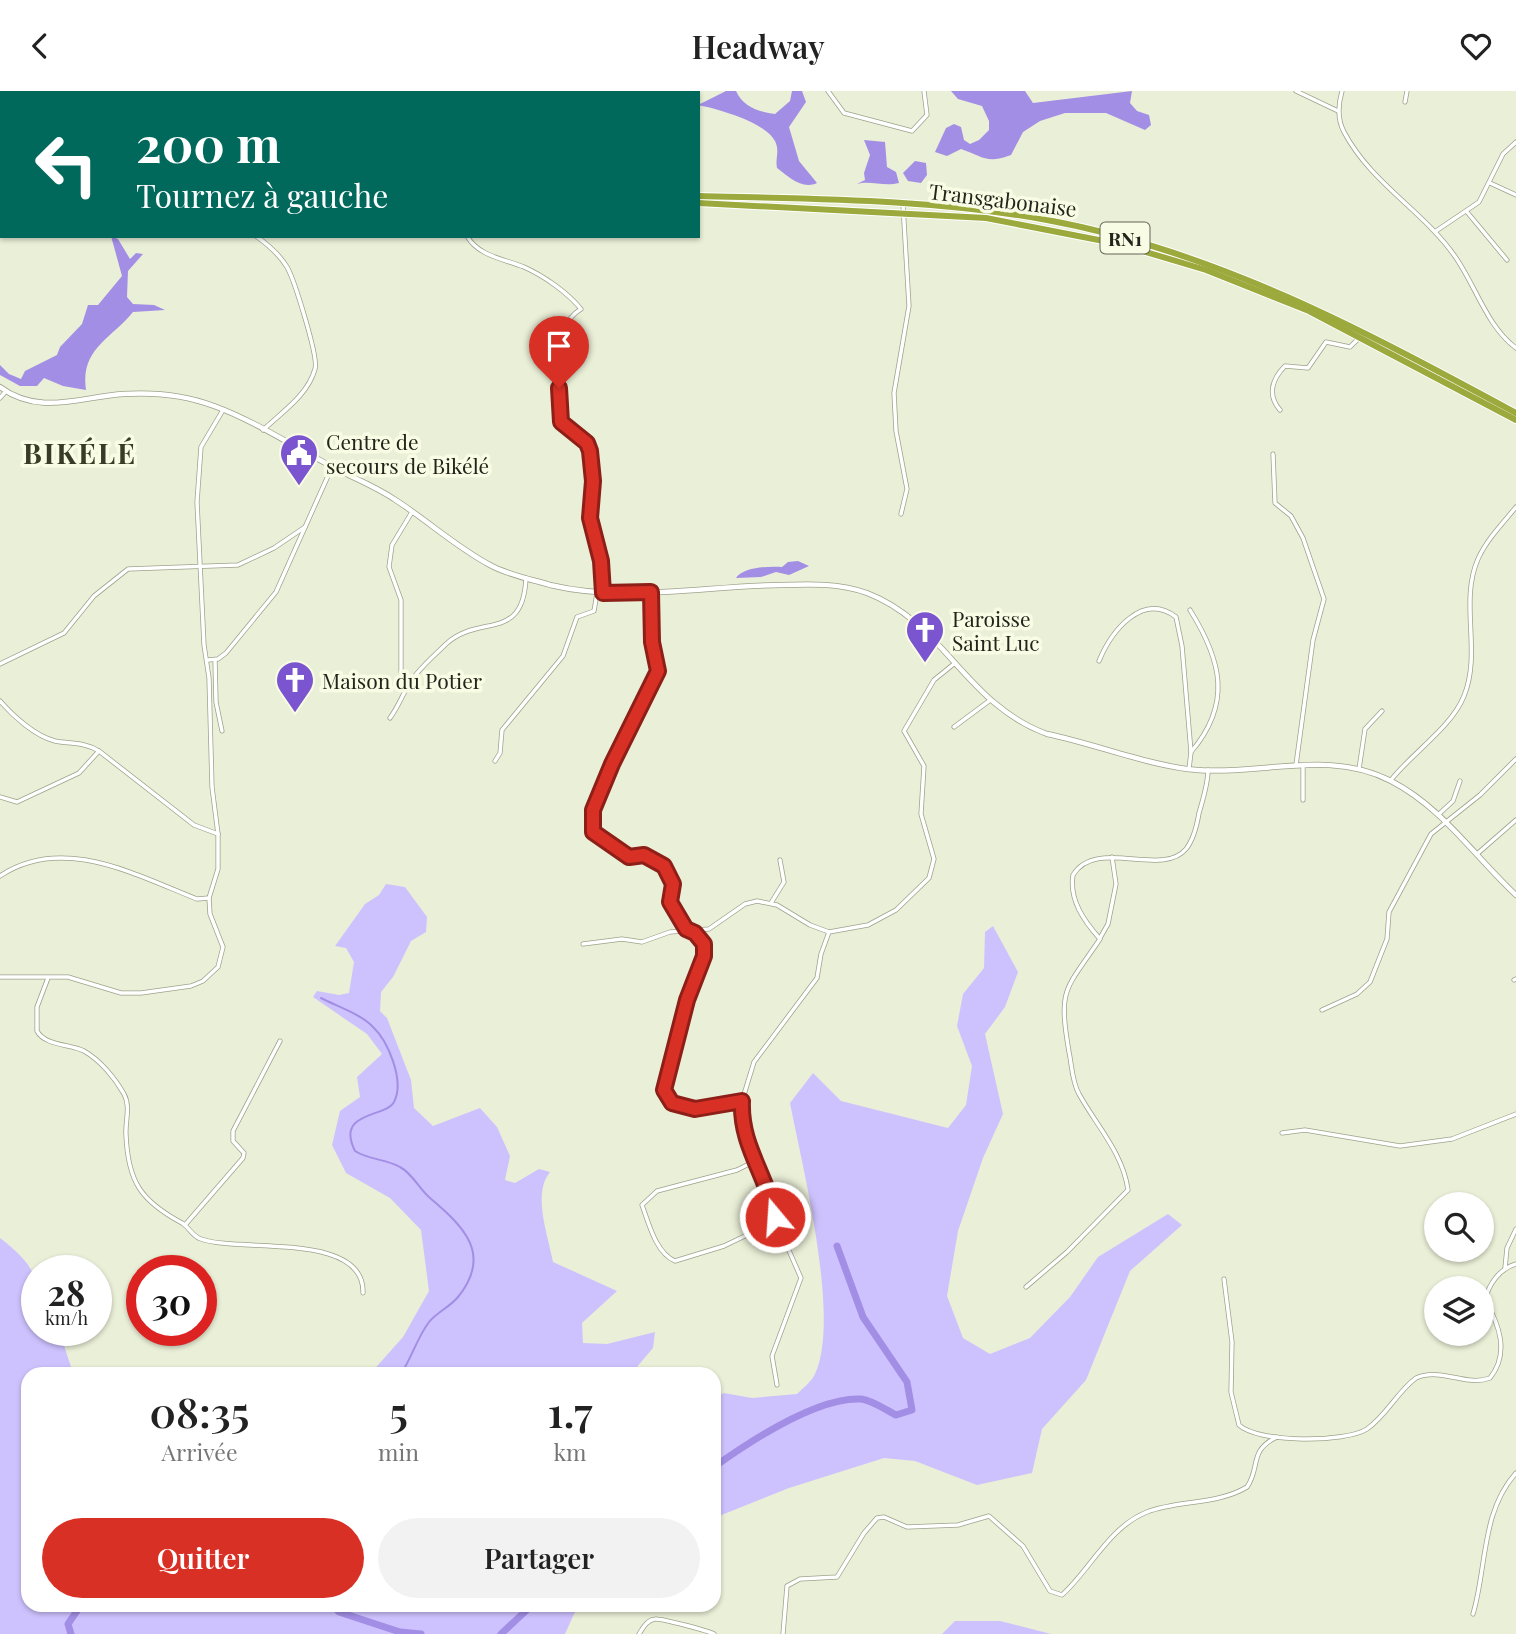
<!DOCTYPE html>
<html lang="fr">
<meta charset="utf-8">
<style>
:root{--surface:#fff;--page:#f2f2f2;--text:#222;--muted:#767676;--accent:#d93025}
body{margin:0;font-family:"Playfair Display",serif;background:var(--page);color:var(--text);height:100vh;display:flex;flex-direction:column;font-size:26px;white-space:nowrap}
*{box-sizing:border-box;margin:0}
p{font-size:23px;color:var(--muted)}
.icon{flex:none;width:38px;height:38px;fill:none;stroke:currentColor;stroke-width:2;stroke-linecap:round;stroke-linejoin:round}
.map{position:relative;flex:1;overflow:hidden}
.panel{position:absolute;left:21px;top:1276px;width:700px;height:245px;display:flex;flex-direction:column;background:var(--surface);border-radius:21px;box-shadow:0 2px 5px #0004}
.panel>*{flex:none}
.guide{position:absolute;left:0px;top:0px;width:700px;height:147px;box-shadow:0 2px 5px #0004;background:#00695c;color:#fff;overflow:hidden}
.fabs{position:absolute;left:1424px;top:1101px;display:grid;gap:14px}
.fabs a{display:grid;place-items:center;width:70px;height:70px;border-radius:50%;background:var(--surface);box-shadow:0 2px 5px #0004;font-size:35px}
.speed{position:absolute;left:21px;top:1164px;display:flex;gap:14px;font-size:35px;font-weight:700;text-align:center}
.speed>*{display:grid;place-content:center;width:91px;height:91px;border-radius:50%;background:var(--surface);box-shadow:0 2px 5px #0004;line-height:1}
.speed small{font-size:18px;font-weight:400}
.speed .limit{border:10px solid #d22;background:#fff;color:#111}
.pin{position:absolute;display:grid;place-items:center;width:60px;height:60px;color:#fff;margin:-72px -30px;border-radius:50% 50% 50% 0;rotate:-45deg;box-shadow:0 0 7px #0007}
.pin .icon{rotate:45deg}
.me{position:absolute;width:77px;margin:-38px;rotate:342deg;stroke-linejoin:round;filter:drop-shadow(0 0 5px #0008)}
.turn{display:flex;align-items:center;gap:24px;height:147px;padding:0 21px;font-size:32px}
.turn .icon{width:91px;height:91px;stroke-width:2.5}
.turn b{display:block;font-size:49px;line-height:60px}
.eta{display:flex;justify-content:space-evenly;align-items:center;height:119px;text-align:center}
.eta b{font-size:42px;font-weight:600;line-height:49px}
.primary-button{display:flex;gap:14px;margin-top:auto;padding:14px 21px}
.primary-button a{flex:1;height:80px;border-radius:42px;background:var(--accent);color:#fff;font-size:28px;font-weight:600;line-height:80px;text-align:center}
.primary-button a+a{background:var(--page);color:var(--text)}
header{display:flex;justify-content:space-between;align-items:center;height:91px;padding:0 21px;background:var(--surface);font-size:32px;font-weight:600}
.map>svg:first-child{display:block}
.green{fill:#cec2fe}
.water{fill:#a38ee5}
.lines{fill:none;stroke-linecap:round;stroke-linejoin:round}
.stream{stroke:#a38ee5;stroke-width:2}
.river{stroke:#a38ee5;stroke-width:7}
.street-casing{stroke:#9ea28c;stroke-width:5}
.secondary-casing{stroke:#9ea28c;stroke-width:6}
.highway-casing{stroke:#fff;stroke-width:8}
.street{stroke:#fff;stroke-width:3.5}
.secondary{stroke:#fff;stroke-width:4.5}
.highway{stroke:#9ca93c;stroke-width:6}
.route-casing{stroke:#8d1f18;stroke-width:18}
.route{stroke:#d93025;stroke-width:12}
.labels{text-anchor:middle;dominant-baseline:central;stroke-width:7;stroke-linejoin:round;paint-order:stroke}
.shield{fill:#f8fce4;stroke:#636557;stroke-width:2}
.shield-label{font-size:19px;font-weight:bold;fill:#23241b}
.street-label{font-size:21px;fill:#23241b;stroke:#f8fce4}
.poi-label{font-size:21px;fill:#23241b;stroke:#f8fce4;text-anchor:start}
.district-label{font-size:28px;font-weight:bold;letter-spacing:2px;fill:#383b27;stroke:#f8fce4}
</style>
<header><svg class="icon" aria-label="back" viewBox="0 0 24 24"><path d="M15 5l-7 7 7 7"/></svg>Headway<svg class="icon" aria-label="heart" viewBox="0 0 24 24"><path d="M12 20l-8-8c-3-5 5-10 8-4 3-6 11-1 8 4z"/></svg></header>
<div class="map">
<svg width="1516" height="1543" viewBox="0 0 1516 1543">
<rect width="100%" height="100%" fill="#eaefd7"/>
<g class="green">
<path d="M386 793 405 796 427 826 426 841 411 850 393 886 381 901 380 920 387 927 411 989 414 1017 433 1035 480 1017 497 1036 510 1065 505 1089 515 1092 539 1078 550 1081C532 1103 548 1144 553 1171L617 1200 582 1232 583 1252 607 1253 655 1241 653 1257 631 1283H370L403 1246 429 1200 421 1139 390 1107 346 1082 332 1054 340 1020 360 1006 357 986 382 963 367 943 313 906 317 900 339 904 349 902 354 871 346 857 335 855 365 813 379 804Z"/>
<path d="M993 835 1018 881 1005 916 985 943 1003 1023 983 1067 958 1140 947 1205 963 1247 990 1263 1030 1247 1070 1206 1098 1166 1168 1123 1182 1134 1130 1180 1086 1289 1042 1338 1032 1382 977 1394 915 1370 884 1367 789 1397 714 1427V1307L724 1302 752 1307 797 1303C803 1297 812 1290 815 1283 841 1228 802 1074 790 1012L813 982 841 1010 948 1037 966 1014 972 975 957 935 963 903 984 877 985 841Z"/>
<path d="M0 1147C42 1180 37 1188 37 1239H59L71 1276 77 1283H28V1514H578L565 1543H0Z"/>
<polygon points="955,1530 1000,1530 1051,1543 942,1543"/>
</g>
<g class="water">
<path d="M726 0H736C743 16 759 21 775 23L790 10 792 0H802L806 11 789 36 799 70 817 92C802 99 789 86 777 77 775 67 780 60 775 50 765 31 718 18 698 14Z"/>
<path d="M951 0H1025L1033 12 1132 0 1130 12 1137 20 1149 24 1151 34 1145 39 1106 22H1065L1040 30 1023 41 1011 64C986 73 984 66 961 58L947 65 935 61 946 37 954 33 961 36 964 49 970 53 979 49 989 39V30L982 15 958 8Z"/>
<path d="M864 49 885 51 887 76 896 81 899 92C884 96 870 89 857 93L865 89 864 82 870 64Z"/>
<polygon points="915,70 926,72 927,84 921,92 908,90 903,82"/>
<path d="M111 145 118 148 130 168 136 162 143 163 128 180 127 206 133 213 154 214 165 219 133 221C111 248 80 258 86 299L63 295 44 287 37 295H20L0 284V274L9 283 21 288 25 280 57 264 60 256 82 233 88 214H98L122 185Z"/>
<path d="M798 470 809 475 789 484 776 481 761 486 736 487C743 476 769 475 782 476L788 471Z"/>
</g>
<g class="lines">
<path class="stream" d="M321 907C336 915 361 923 373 936 388 950 405 990 394 1011 385 1027 335 1020 355 1060 369 1069 386 1068 400 1076 413 1083 419 1098 430 1107 463 1135 493 1163 458 1206 450 1216 437 1221 429 1231 417 1247 412 1266 401 1283"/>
<g class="river">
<path d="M714 1376C749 1351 817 1306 861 1308 872 1309 886 1319 896 1324L912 1319 907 1291 863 1226 837 1155"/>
<polyline points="332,1514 339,1521 400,1541 421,1543"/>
<polyline points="71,1543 68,1533 81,1514"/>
<polyline points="501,1543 532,1514"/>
</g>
<defs>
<g id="street">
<polyline points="568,0 568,2"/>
<polyline points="828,0 844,22 912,40 927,24 924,0"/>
<polyline points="1296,0 1338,20"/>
<path d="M1342 0C1338 14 1337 28 1344 41 1371 92 1422 119 1454 164 1475 193 1487 236 1516 257"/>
<polyline points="0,2 2,4"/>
<polyline points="422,2 423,0"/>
<polyline points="1405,11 1407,0"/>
<polyline points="0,55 2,54"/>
<polyline points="1490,92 1516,104"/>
<polyline points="1467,121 1507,169"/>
<polyline points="1436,140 1479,111 1503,63 1516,51"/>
<path d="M256 145C267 153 280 164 287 176 294 188 319 267 315 278 308 304 282 321 263 339"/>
<path d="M467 145C478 165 504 168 524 176 544 185 567 201 581 218 549 237 556 300 561 331L587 352 590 361 593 390 590 427 601 470 602 502"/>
<polyline points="0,307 6,300"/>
<path d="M1280 319C1267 304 1272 288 1285 275L1308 277 1326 251 1350 256 1359 247"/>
<polyline points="1273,363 1275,412 1291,425 1303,447 1324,508 1313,549 1296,674"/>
<polyline points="901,423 907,398 896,340 894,302 909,215 903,114"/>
<path d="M1190 519C1222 570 1232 613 1191 661"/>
<polyline points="208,569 218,568 226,562 276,501 332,376"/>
<polyline points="215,569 216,611 222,640"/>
<path d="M1099 570C1111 541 1142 500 1176 526L1182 555 1191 661 1189 678"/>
<polyline points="0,573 64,542 94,505 128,478 238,474 274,457 305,436"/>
<polyline points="408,594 401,582 401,509 389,476 392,454 412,421"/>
<path d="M0 610C13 625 35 645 55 650 70 653 85 651 99 660L194 734 218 743"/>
<path d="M390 627C398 616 402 605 409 593 418 578 434 565 446 553 480 522 523 552 526 487"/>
<polyline points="954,636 989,610"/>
<polyline points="495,670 500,662 502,639 563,565 577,526 594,520 597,502"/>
<polyline points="1359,678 1365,638 1382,620"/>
<path d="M1391 689C1413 661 1451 637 1464 605 1482 561 1459 511 1478 468 1487 448 1503 432 1516 416"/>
<polyline points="0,706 17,711 79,682 99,660"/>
<polyline points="1303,709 1303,674"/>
<polyline points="1438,724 1453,710 1460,690"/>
<path d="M593 741 629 766 644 764 664 775 673 793 670 811 686 839 695 842 704 853C706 872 693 891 686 909 681 925 662 993 666 1005 681 1028 720 1013 742 1010"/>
<polyline points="592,745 593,719 612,673 658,580 652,551 651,501"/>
<polyline points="1477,763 1516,729"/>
<path d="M0 785C62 743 136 784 197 808L209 807"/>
<polyline points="771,812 784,791 780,769"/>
<polyline points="1100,847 1108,833 1116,793 1112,766"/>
<polyline points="583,853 622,848 642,851 670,841 709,838 745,813 757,810 777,814 810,834 829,841 868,834 896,819 929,787 934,768 921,723 924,675 904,640 934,589 955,572"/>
<polyline points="0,886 68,886 121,902 141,902 191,895 203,890 218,876 223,856 210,823 209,807 218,778 218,743 212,696 209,587 204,554 197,411 201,356 223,319"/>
<path d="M48 887 37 916V940C45 955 71 953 84 960 100 969 115 987 124 1003 131 1016 125 1030 126 1044 128 1091 141 1110 182 1132 190 1137 192 1145 201 1148 239 1162 365 1140 363 1202"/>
<polyline points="1514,889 1516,888"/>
<polyline points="1322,919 1357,903 1370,891 1387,848 1389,821 1431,743 1480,704 1516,668"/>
<polyline points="1282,1042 1305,1039 1400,1055 1452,1048 1516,1023"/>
<path d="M753 1071 737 1079 657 1100 642 1114C649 1133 656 1162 675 1170L724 1155 776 1130"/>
<polyline points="185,1134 243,1067 244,1062 233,1050 233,1040 280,950"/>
<polyline points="1505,1177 1507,1157 1516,1138"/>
<path d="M1224 1188 1232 1251 1231 1301 1239 1334C1258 1352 1345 1352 1367 1338 1387 1324 1397 1301 1416 1287 1442 1276 1465 1296 1490 1287 1510 1262 1499 1233 1485 1209 1489 1193 1499 1178 1516 1173"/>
<path d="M1026 1196 1067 1161 1128 1099C1123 1062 1096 1034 1079 1003 1072 991 1072 975 1069 961 1058 896 1065 900 1100 848 1084 830 1069 809 1073 784 1096 746 1162 787 1186 758 1194 748 1197 734 1199 722 1203 708 1208 693 1208 679"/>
<polyline points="777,1294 772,1265 801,1187 776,1130 768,1099 746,1054 741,1029 742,1010 754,971 817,887 821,863 829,841"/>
<path d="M1473 1523C1487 1476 1481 1421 1516 1382"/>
<path d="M639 1543C643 1537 647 1529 655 1528 660 1527 709 1540 714 1543"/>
<path d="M783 1543 787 1495 800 1488 837 1486 864 1442 877 1427 884 1426 907 1436 958 1434 989 1425 1023 1455 1050 1500 1062 1504C1090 1479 1109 1436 1147 1421 1178 1409 1217 1414 1247 1396 1261 1376 1248 1360 1277 1346"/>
</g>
<g id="secondary">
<polyline points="119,2 122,0"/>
<polyline points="0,82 2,79"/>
<path d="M0 296C39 325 80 306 123 303 154 301 185 304 214 315 255 330 294 356 333 376 353 387 375 395 394 408 427 429 456 456 490 474 508 484 530 488 550 494 626 512 704 495 781 494 810 493 839 492 867 502 945 532 965 613 1047 643 1096 653 1149 675 1197 679 1263 684 1329 658 1391 690 1442 716 1475 766 1516 804"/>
</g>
<g id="highway">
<polyline points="231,0 234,2"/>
<polyline points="249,0 252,2"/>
<path d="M698 105C814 108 933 108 1047 129 1217 160 1366 241 1516 322"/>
<polyline points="698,112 986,127 1119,153 1206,179 1309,220 1516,329"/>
</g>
</defs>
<use href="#street" class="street-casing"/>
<use href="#secondary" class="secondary-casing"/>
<use href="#highway" class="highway-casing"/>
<use href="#street" class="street"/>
<use href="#secondary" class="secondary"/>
<use href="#highway" class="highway"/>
</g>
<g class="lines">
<defs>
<path id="route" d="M559 297 561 331 587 352 590 360 593 390 590 427 601 470 603 502 651 501 652 551 658 580 612 673 593 719V741L629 766 644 764 664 775 673 793 670 811 686 838 695 842 704 853V865L687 909 664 999 672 1012 695 1018 742 1010C740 1055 767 1084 775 1126"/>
</defs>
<use href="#route" class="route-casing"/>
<use href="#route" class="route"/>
</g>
<defs>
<symbol id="civic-pin" viewBox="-11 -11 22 30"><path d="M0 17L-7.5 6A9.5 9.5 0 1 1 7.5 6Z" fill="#7b55cf" stroke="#f8fce4"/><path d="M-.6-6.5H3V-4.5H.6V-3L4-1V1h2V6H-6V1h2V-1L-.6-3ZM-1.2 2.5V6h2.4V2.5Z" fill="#fff"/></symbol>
<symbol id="church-pin" viewBox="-11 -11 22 30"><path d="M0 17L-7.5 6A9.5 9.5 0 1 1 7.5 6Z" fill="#7b55cf" stroke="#f8fce4"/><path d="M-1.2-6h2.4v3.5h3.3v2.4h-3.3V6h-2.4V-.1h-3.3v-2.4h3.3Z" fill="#fff"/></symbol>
</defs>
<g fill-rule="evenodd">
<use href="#civic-pin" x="277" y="340" width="44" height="60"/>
<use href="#church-pin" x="903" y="517" width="44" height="60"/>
<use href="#church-pin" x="273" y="567" width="44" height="60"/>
</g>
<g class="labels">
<rect class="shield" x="1100.5" y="131.5" width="49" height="31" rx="5"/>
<g class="shield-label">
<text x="1125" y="147">RN1</text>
</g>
<g class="street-label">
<text transform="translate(1003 108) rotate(7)">Transgabonaise</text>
</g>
<g class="poi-label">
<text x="326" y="350">Centre de<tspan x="326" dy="24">secours de Bikélé</tspan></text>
<text x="952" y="527">Paroisse<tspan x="952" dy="24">Saint Luc</tspan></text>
<text x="322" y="589">Maison du Potier</text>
</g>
<g class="district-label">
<text x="80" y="361">BIKÉLÉ</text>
</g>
</g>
</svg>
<div class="fabs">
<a><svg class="icon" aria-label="search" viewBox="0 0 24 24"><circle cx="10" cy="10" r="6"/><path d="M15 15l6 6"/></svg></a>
<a><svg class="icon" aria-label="layers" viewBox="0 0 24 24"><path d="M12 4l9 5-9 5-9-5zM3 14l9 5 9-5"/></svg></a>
</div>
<div class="speed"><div>28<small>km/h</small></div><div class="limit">30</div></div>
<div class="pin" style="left:559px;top:297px;background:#d93025"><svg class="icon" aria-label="arrive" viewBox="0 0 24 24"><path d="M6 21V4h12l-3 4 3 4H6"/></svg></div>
<svg class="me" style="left:775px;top:1126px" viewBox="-20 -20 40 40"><circle r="17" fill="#d93025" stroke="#fff" stroke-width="3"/><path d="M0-11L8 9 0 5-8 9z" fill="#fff"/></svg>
<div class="guide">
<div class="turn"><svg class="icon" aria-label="left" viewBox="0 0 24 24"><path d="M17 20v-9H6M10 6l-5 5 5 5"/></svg><div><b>200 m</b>Tournez à gauche</div></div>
</div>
<section class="panel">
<div class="eta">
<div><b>08:35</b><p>Arrivée</p></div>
<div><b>5</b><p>min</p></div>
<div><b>1.7</b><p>km</p></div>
</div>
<div class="primary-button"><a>Quitter</a><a>Partager</a></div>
</section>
</div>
